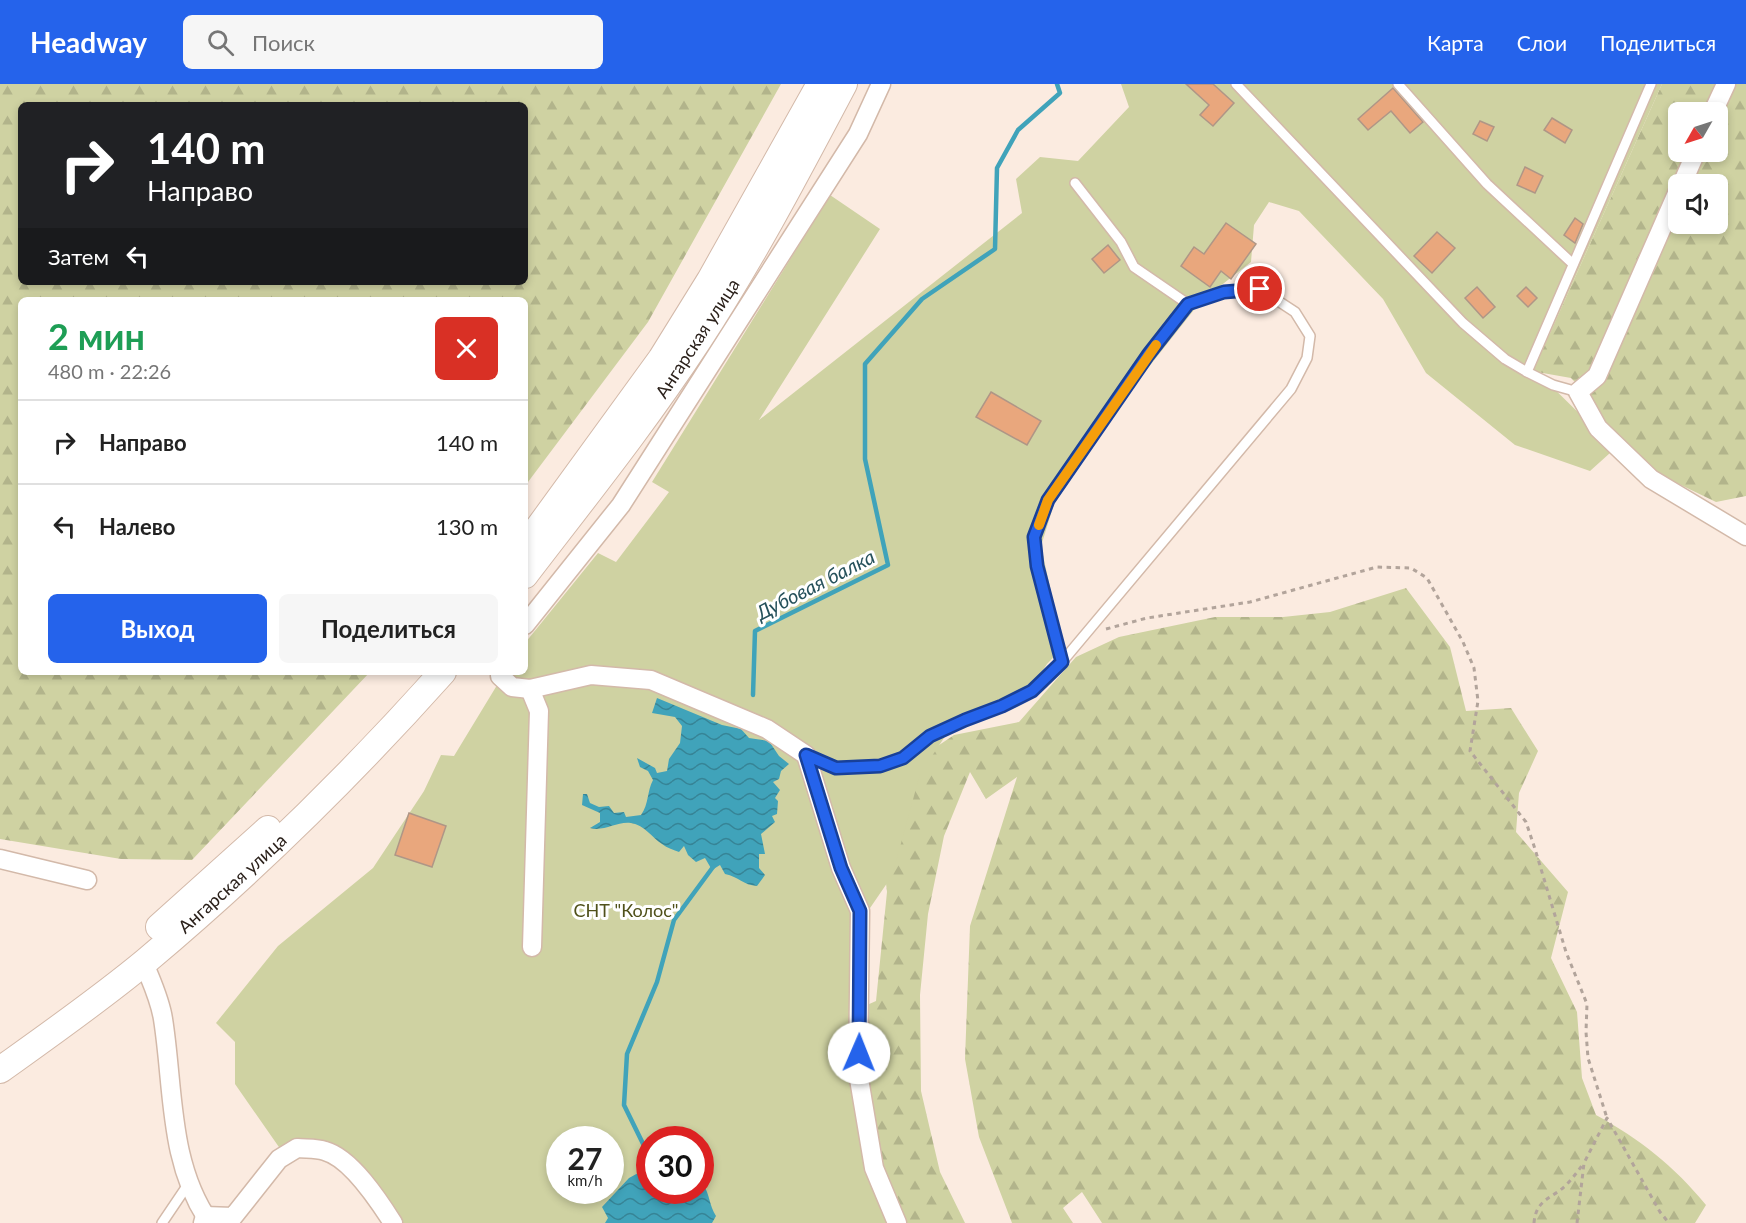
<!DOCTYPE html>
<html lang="ru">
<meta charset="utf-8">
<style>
:root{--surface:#fff;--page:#f6f6f6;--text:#222;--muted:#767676;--line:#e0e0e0;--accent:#2563eb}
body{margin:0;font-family:Lato,sans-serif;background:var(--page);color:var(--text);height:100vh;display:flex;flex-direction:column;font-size:22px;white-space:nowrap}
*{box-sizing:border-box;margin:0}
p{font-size:20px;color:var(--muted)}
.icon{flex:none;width:33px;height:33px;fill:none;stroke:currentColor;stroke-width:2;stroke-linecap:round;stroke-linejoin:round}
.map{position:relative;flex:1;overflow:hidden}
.details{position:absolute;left:18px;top:213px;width:510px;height:378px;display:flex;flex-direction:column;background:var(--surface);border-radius:9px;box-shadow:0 3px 9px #0003}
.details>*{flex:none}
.hud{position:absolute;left:18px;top:18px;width:510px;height:183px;border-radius:9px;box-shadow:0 3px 9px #0003;background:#202124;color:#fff;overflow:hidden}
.needle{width:39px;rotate:231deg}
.tools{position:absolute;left:1668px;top:18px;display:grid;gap:12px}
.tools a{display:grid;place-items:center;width:60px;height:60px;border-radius:9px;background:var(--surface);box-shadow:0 3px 9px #0003;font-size:30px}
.speed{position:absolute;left:546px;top:1042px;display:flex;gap:12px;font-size:30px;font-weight:700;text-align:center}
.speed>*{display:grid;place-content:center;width:78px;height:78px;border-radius:50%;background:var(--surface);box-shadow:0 3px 9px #0003;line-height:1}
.speed small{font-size:15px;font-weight:400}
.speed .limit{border:9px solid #d22;background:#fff;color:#111}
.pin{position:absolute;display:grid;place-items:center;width:51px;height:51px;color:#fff;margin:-26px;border:3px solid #fff;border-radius:50%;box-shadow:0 2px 6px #0007}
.me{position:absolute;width:66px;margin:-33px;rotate:1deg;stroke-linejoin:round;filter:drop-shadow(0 0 4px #0008)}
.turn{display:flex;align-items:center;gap:21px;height:126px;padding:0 30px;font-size:27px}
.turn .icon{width:78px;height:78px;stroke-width:2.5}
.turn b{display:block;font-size:42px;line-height:51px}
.then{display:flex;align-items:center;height:57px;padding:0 30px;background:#0003;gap:12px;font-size:22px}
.round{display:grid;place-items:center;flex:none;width:63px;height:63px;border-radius:9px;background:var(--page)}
.overview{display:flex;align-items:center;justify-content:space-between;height:102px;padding:0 30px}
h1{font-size:36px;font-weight:700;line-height:45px;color:#1e9e55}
.action{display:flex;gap:12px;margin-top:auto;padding:12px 30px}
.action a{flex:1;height:69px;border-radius:9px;background:var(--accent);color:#fff;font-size:24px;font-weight:700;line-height:69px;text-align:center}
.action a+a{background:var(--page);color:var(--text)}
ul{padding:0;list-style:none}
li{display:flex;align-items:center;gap:18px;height:84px;padding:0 30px;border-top:2px solid var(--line)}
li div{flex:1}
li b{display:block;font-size:22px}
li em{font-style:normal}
header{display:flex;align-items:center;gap:36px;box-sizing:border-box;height:84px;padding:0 30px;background:var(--accent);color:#fff}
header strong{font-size:28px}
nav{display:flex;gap:33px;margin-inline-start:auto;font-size:21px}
.search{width:420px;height:54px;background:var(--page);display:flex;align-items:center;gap:15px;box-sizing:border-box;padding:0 21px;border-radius:9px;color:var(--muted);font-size:22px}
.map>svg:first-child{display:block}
.forest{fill:url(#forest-firs);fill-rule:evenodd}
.green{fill:#cfd2a2;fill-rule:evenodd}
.water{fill:url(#water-waves)}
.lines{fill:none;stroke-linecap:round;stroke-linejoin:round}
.stream{stroke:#40a3ba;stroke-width:4.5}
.building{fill:#e9a77d;stroke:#af9686;stroke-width:1.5}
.service-casing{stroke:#d3b9a9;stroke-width:12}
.minor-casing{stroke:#d3b9a9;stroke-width:21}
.secondary-casing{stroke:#d3b9a9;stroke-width:28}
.path{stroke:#b2a49b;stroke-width:3;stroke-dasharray:4.5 4.5;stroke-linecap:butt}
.service{stroke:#fff;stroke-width:9}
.minor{stroke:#fff;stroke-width:18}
.secondary{stroke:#fff;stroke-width:26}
.route-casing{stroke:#184099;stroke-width:15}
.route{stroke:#2563eb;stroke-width:10}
.slow{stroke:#f59e0b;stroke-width:10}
.labels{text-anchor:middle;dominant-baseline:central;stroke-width:6;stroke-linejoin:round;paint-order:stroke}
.street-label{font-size:18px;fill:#2b211b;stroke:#fff}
.park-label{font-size:18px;fill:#50511b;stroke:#fff}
.water-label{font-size:20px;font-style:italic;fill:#26515b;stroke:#fff}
</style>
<header>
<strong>Headway</strong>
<div class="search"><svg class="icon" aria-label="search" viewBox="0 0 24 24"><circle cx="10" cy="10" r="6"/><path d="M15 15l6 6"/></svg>Поиск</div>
<nav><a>Карта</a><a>Слои</a><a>Поделиться</a></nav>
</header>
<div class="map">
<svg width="1746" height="1139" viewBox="0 0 1746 1139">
<defs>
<pattern id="forest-firs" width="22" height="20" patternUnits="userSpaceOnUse" patternTransform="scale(1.5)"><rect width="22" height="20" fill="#cfd2a2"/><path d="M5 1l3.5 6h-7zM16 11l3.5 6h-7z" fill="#b2b48b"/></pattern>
<pattern id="water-waves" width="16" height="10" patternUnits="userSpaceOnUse" patternTransform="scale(1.5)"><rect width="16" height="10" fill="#40a3ba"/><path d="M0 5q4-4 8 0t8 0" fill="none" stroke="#368496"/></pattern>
</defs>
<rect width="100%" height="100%" fill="#fbebe0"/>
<g class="forest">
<path d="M0 0H781L648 238 525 402V216H21V588H370L192 776 121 775 0 755ZM21 21H525V198H21Z"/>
<path d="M1662 0H1746V412L1716 418 1656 389 1600 339 1585 308 1571 294 1537 288V278ZM1678 28H1718V68H1678ZM1678 100H1718V140H1678Z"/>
<path d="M1406 504 1450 563 1466 627 1511 624 1538 667 1519 709 1516 748 1568 808 1551 874 1577 928 1582 994 1596 1031C1640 1055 1674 1082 1706 1121L1695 1139H1102L1082 1108 1063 1124 1073 1139H1012L979 1053 965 975 970 842 1017 693 986 715 970 688 944 752 928 830 920 911 921 1007 940 1088 965 1139H904L879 1081 862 986 867 921 876 917 887 808 883 773 911 680 954 651 1019 638 1076 573 1119 553 1215 533H1283L1330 528Z"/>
</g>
<path class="green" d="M1121 0H1662L1537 278V288L1591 341 1610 369 1590 387 1515 361 1426 289 1383 215 1299 127 1269 118 1254 141 1251 178 1201 217 1133 303 1054 420 1041 462 1063 563 1047 580 1034 600 1002 617 992 619 956 636 920 690 892 792 857 843 858 895 849 935 848 974 862 1041 889 1139H398L356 1077 281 1066 235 1000V958L216 939 278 862 373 784 424 707 441 671 454 672 505 588H525V559L598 469 616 478 669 408 652 398 830 111 880 145 759 336 1022 129 1016 95 1040 73 1078 77 1129 23ZM560 1056H610V1107H560ZM650 1056H700V1107H650Z"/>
<g class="water">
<path d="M657 614 722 641 741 645 749 654 769 657 779 672 789 680 781 687 779 695 773 698 780 706 775 714 778 717 777 730 772 732 775 738 761 750 765 770H759V784L765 791 757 802C743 801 739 793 725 790L720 781 712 786 705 774 696 778 688 771 684 762 679 768C674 766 667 764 662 760 651 753 645 741 631 739 617 737 604 748 590 744L600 738V729L582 721 583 710H587L590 719 599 723 609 722 614 729 624 728 626 733 641 731C649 720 647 707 653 696L648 687 640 683 637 674 655 684 657 689 667 687 669 675 680 659 682 642 675 633 652 629Z"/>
<path d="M701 1080 704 1087 703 1100C710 1111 709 1121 716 1132L712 1139H605L608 1134 602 1123 629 1094 649 1083 650 1107H700Z"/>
</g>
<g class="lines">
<g class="stream">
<polyline points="753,611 755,547 888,481 865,375 865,280 922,215 995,165 997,84 1018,46 1060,9 1057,0"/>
<polyline points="650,1074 624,1021 627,970 657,898 674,836 713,783"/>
</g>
</g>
<g class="building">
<polygon points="1186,0 1213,0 1234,19 1213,42 1200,31 1209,21"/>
<polygon points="1393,4 1423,38 1410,49 1391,27 1368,46 1358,35"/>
<polygon points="1552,34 1572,46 1565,59 1544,46"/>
<polygon points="1480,37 1494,43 1487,57 1473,50"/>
<polygon points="1525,83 1543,92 1535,109 1517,101"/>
<polygon points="1575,134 1583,140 1575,159 1564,151"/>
<polygon points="1226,139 1256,160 1231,195 1221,187 1210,203 1181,182 1194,163 1204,170"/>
<polygon points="1437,148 1455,164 1432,189 1414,172"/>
<polygon points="1108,161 1120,176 1104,189 1092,175"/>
<polygon points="1477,203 1495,223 1483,234 1465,214"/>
<polygon points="1526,203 1537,214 1528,223 1517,212"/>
<polygon points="991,308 1041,337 1027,361 976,333"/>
<polygon points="409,729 446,742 432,783 395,771"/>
</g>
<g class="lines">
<defs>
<g id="service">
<polyline points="1236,0 1463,239 1505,275 1527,288"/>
<polyline points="1398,0 1487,100 1573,180"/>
<polyline points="1075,99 1121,158 1134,183 1188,220"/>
<polyline points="1578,308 1553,301 1527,288 1651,0"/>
<polyline points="806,671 836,684 880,682 903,674 930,652 965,636 1002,622 1032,607 1062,578 1291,305 1307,274 1310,252 1295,228 1260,205 1223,208 1188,220 1148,271 1048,416 1034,453 1037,482 1062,578"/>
<polyline points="162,1139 189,1099"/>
</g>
<g id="minor">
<polyline points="1713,28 1726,0"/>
<polyline points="1682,100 1696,68"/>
<polyline points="1678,107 1597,292 1578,308 1598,344 1651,395 1746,452"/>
<polyline points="525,541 621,421 858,50 881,0"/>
<polyline points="500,588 500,592 512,603 530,605 591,591 651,596 767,645 806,671 841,784 860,827 858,989 874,1084 897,1139"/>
<polyline points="530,605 539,627 532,863"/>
<polyline points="0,775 87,796"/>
<path d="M144 879C151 897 160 915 163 935 174 1004 168 1079 210 1139"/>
<path d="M203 1139 205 1132 233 1133 279 1075 297 1064C306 1065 316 1064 325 1067 351 1074 379 1117 393 1139"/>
</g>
<g id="secondary">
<polyline points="525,462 661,275 710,196 820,0"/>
<path d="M525 491C584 414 645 338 698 257 752 175 798 87 844 0"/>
<polyline points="159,843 268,745"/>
<path d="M0 986C49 951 99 916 146 877 252 788 351 691 443 588"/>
</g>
</defs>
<use href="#service" class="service-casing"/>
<use href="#minor" class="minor-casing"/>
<use href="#secondary" class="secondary-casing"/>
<g class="path">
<polyline points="1106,545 1147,534 1250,518 1377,483 1411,484 1427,494 1463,558 1474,584 1478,617 1470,667 1526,738 1535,765 1566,868 1587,920 1586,948 1588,974 1607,1034"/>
<path d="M1534 1139C1536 1114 1553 1115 1567 1100 1573 1094 1578 1087 1583 1080"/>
<polyline points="1577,1139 1584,1079 1607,1034 1660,1128 1669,1139"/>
</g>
<use href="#service" class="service"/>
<use href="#minor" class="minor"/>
<use href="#secondary" class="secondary"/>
</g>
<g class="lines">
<defs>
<polyline id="route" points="859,969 860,827 841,784 806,671 836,684 880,682 903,674 930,652 965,636 1002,622 1032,607 1062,578 1037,482 1034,453 1048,416 1148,271 1188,220 1224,208 1260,205"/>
</defs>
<use href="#route" class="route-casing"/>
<use href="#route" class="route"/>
<polyline class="slow" points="1039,441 1048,416 1156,261"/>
</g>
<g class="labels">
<g class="street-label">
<text transform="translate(697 254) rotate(-57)">Ангарская улица</text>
<text transform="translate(232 799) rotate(-42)">Ангарская улица</text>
</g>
<g class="park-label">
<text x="626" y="826">СНТ "Колос"</text>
</g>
<g class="water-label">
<text transform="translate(815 500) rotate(-27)">Дубовая балка</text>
</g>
</g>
</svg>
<div class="tools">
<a><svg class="needle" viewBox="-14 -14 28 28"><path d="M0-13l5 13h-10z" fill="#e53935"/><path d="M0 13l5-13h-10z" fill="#767676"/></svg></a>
<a><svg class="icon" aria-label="sound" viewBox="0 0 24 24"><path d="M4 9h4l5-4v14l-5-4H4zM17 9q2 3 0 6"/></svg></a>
</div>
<div class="speed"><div>27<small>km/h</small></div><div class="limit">30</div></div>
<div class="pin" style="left:1260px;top:205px;background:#d93025"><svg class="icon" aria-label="arrive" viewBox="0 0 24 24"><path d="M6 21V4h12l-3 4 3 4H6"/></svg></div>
<svg class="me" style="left:859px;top:969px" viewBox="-20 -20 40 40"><circle r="19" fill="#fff"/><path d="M0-13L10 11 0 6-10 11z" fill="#2563eb"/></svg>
<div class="hud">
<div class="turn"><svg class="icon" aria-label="right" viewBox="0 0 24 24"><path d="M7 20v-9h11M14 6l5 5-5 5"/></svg><div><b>140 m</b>Направо</div></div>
<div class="then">Затем<svg class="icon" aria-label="left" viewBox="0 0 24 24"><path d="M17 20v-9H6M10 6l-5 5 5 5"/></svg></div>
</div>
<section class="details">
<div class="overview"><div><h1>2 мин</h1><p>480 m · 22:26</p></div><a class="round" style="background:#d93025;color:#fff"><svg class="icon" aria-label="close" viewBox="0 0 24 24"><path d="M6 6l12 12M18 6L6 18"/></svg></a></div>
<ul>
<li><svg class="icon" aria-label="right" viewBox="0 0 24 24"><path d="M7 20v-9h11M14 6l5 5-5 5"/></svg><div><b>Направо</b></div><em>140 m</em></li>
<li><svg class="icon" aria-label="left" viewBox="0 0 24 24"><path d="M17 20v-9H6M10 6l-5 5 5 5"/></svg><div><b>Налево</b></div><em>130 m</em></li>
</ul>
<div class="action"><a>Выход</a><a>Поделиться</a></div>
</section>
</div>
